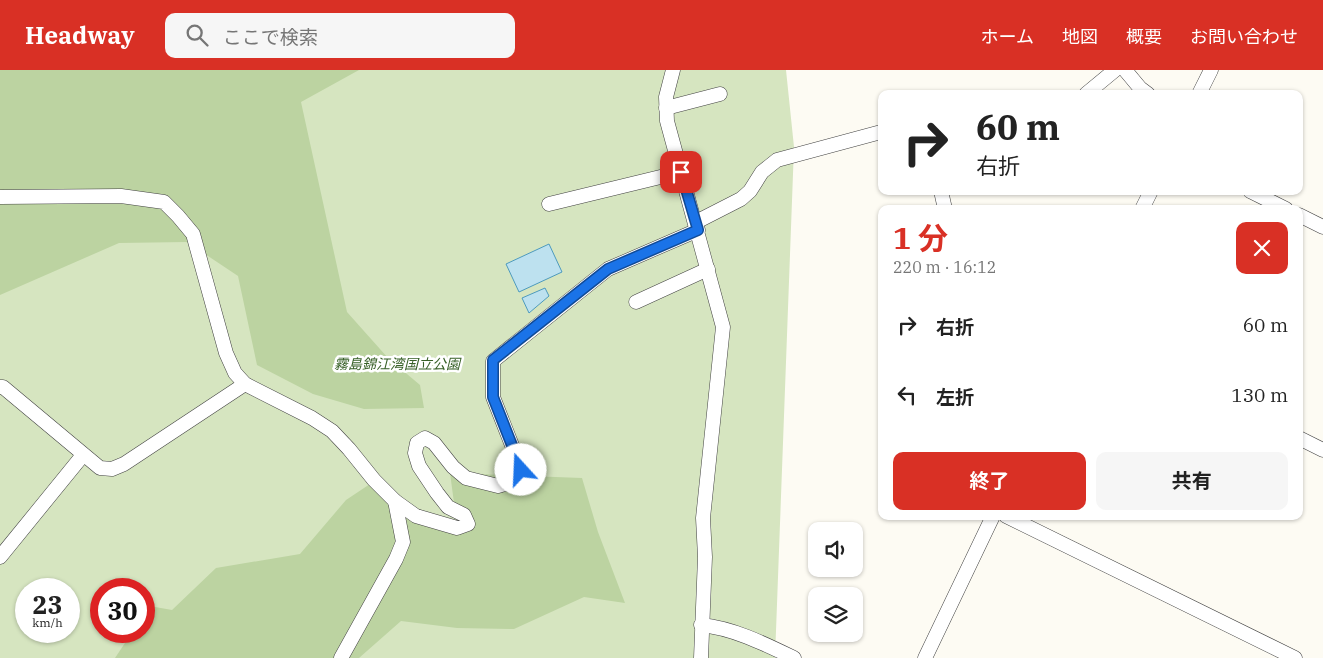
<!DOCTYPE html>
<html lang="ja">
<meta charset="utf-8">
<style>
:root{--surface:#fff;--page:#f6f6f6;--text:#222;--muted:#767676;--accent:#d93025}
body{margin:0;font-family:"IBM Plex Serif","Noto Sans JP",serif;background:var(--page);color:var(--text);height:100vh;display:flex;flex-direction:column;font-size:19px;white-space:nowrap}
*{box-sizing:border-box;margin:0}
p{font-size:16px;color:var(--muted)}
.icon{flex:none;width:28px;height:28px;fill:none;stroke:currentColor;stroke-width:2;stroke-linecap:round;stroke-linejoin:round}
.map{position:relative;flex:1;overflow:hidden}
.drawer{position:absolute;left:878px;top:135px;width:425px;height:315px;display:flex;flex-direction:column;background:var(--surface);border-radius:10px;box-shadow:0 1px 4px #0004}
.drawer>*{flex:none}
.hud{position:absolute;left:878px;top:20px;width:425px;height:105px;border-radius:10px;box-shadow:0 1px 4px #0004;background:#fff;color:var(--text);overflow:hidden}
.tools{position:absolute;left:808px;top:452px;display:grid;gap:10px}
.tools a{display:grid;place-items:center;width:55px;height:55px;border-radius:10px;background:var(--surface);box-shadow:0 1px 4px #0004;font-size:25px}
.speed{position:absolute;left:15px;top:508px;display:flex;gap:10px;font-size:25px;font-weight:700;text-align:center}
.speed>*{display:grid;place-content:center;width:65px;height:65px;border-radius:50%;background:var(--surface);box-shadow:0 1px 4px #0004;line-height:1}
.speed small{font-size:12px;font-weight:400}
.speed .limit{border:8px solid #d22;background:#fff;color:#111}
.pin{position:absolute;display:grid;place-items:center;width:42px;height:42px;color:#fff;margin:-21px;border-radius:10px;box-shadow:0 2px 8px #0006}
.me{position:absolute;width:55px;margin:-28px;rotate:340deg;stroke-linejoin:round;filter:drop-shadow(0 0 4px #0008)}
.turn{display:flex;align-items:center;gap:18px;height:105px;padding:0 15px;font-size:22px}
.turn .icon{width:65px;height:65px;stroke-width:2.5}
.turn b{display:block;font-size:35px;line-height:42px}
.round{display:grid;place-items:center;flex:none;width:52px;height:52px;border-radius:10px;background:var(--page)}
.summary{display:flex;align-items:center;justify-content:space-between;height:85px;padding:0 15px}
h1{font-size:30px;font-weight:700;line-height:38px;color:var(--accent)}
.cta{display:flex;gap:10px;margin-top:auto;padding:10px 15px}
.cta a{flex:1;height:58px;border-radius:10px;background:var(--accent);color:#fff;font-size:20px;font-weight:700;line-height:58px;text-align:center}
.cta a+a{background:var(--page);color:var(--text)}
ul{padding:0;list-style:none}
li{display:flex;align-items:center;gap:15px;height:70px;padding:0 15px}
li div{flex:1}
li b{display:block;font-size:19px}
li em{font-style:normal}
header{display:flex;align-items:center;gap:30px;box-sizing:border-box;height:70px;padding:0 25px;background:var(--accent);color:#fff}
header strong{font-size:24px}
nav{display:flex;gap:28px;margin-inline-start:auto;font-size:18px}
.search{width:350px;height:45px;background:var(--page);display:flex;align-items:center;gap:12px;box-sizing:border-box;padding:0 18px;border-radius:10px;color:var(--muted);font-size:19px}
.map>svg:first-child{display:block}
.green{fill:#d6e5c0;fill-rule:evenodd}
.forest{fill:#bcd3a1}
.water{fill:#bde1ef;stroke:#4d9abd}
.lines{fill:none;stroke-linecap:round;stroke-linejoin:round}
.street-casing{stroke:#424242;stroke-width:15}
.street{stroke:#fff;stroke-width:14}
.route-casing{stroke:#114b97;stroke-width:12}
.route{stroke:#1a73e8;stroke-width:9}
.labels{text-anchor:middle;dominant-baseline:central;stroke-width:5;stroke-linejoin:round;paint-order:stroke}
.park-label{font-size:14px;font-style:italic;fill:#376027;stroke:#fff}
</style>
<header>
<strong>Headway</strong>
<div class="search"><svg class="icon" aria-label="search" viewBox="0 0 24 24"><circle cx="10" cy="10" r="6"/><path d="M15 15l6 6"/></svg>ここで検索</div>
<nav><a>ホーム</a><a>地図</a><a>概要</a><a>お問い合わせ</a></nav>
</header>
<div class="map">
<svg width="1323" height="588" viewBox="0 0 1323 588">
<rect width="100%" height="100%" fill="#fdfbf3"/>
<path class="green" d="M0 0H786L794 77 775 588H0ZM26 519H69V561H26ZM101 519H144V561H101Z"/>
<g class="forest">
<polygon points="0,0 359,0 301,32 347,242 388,288 420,315 424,338 364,339 313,324 257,295 238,206 187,172 119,173 0,225"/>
<polygon points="450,403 582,408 598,462 625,533 584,527 514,559 457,558 401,551 359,588 115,588 125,573 124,561 144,561 144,535 172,540 216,498 300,484 346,430 376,410 414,437 457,455"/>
</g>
<g class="water">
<polygon points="549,174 562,202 519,222 506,194"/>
<polygon points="545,218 549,226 529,243 522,228"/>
</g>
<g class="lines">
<defs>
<g id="street">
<polyline points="673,0 666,27 667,51 723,257 703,448 705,487 701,588"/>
<polyline points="1125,0 1140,18 1148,24"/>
<polyline points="1086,24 1115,0"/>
<polyline points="1199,24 1211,0"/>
<polyline points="666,38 720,24"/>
<polyline points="941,121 945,139"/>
<polyline points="1250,121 1286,139"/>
<path d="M0 127 121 126 164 132 178 146 193 164 226 283 235 303 245 314 312 348 332 361 349 379 374 410 395 431 416 446 457 458 468 454 464 445 448 437 437 423 419 396 415 383 417 373 425 368 434 373 453 397 466 408 498 416 515 411C522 399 524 394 515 383L493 327V291L608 199 698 160"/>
<polyline points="549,134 681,102"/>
<polyline points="1142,139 1151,121"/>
<polyline points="1299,145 1323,157"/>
<polyline points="696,152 741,129 750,121 762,102 777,90 881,62"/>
<polyline points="636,232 708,199"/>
<polyline points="0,317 3,317 100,398 112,399 124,394 245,314"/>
<polyline points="1299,368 1323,380"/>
<polyline points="1006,446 1295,588"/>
<polyline points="0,487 83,385"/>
<path d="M701 555C733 558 765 574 794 588"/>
<polyline points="341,588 396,489 403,472 395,431"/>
<polyline points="925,588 993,446"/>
</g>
</defs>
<use href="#street" class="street-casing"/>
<use href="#street" class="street"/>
</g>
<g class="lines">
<defs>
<polyline id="route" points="521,400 520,390 515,383 493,327 493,290 608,199 698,160 681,102"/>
</defs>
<use href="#route" class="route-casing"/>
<use href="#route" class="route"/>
</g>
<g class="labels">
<g class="park-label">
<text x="397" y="294">霧島錦江湾国立公園</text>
</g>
</g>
</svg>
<div class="tools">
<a><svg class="icon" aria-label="sound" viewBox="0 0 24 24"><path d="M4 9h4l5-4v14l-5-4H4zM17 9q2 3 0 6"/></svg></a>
<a><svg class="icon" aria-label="layers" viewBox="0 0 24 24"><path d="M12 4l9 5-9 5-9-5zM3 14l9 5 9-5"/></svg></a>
</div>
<div class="speed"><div>23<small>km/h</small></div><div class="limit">30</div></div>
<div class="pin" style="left:681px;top:102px;background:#d93025"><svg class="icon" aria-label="arrive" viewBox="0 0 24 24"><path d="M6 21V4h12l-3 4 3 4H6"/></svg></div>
<svg class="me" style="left:521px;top:400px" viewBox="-20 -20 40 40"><circle r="19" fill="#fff"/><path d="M0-13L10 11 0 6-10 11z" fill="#1a73e8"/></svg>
<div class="hud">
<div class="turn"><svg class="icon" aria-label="right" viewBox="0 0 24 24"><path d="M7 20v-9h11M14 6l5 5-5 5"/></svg><div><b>60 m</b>右折</div></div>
</div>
<section class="drawer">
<div class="summary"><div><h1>1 分</h1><p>220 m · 16:12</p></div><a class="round" style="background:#d93025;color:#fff"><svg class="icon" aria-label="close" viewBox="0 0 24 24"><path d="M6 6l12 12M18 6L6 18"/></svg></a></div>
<ul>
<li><svg class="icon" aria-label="right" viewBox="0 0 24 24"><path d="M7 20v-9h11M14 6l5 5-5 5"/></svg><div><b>右折</b></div><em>60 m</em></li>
<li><svg class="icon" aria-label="left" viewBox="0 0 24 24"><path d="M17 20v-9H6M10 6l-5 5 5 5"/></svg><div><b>左折</b></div><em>130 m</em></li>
</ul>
<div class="cta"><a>終了</a><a>共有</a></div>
</section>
</div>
